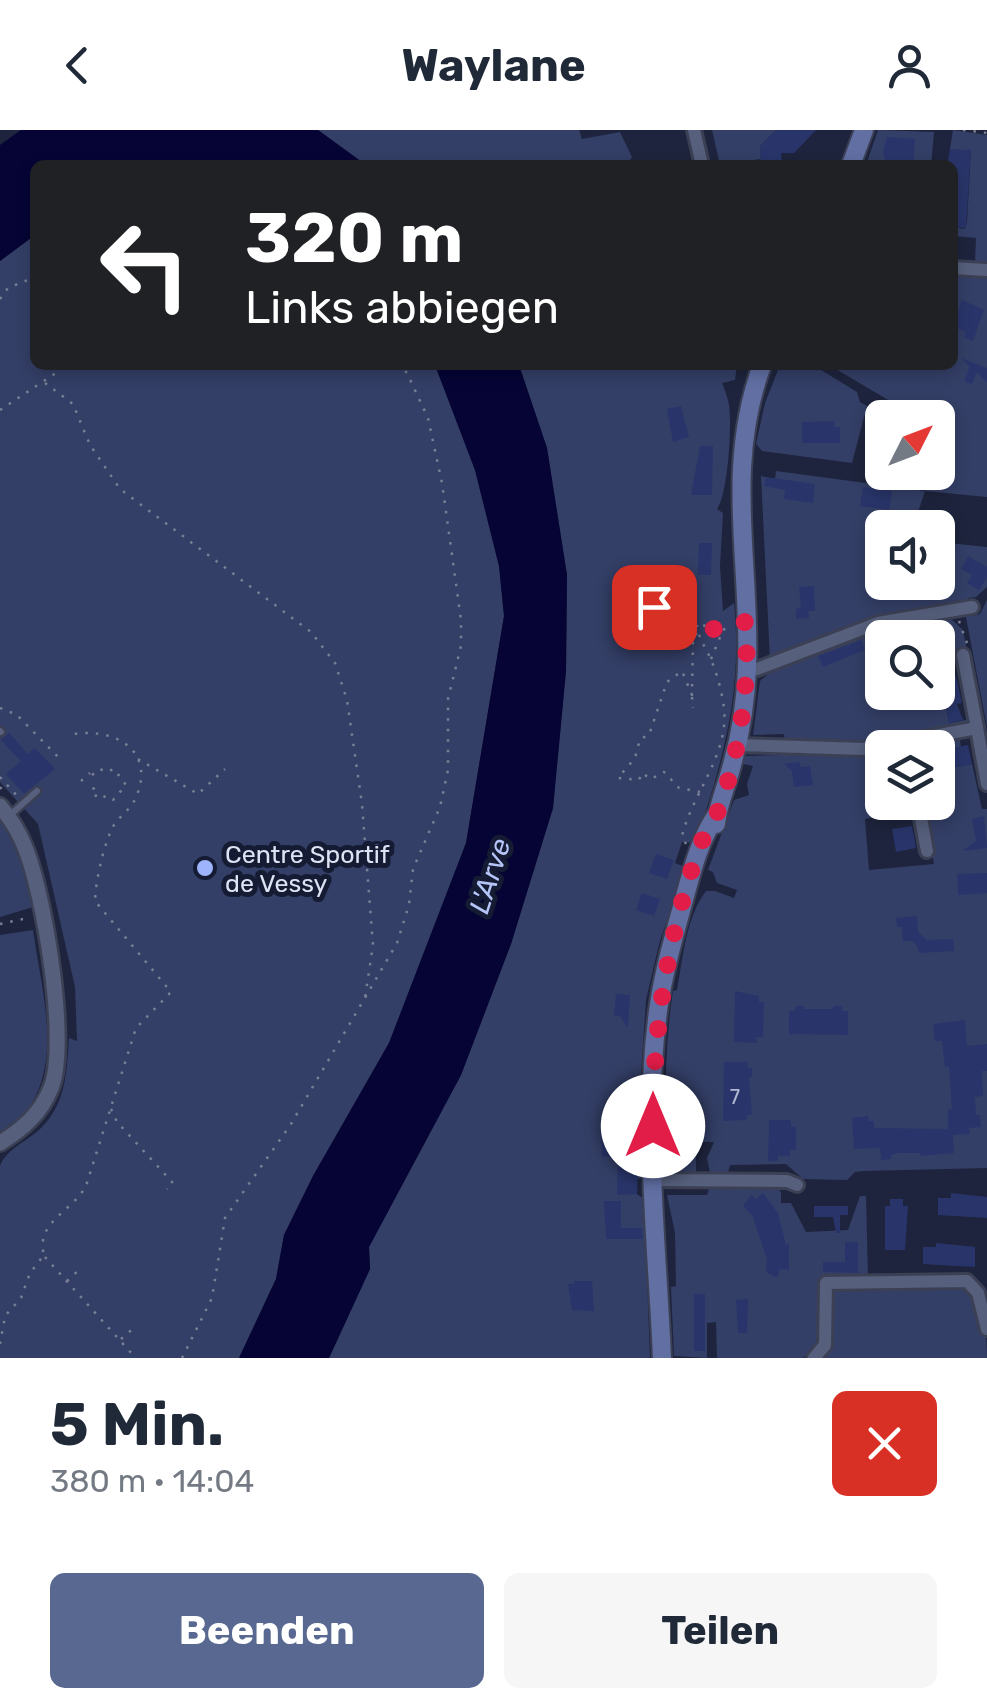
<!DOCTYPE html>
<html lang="de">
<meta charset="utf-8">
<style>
:root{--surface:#fff;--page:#f6f6f7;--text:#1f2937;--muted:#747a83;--accent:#586890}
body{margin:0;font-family:Rubik,sans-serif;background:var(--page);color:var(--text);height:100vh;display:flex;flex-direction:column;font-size:38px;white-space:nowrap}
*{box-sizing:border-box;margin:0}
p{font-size:32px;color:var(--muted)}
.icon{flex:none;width:55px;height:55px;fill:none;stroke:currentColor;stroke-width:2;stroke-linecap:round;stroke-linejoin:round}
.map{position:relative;height:1228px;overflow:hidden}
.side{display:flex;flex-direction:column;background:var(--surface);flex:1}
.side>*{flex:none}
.banner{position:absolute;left:30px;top:30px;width:928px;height:210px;border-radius:15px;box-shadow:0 5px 15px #0003;background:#202124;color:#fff;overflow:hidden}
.needle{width:65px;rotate:48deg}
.controls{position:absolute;left:865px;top:270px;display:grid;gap:20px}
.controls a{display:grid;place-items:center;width:90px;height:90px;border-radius:15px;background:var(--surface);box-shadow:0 5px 15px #0003;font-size:50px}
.pin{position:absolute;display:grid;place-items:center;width:85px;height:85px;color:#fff;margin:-42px;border-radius:20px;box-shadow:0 5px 15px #0006}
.me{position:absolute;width:110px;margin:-55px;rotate:0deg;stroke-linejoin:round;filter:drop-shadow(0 0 8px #0008)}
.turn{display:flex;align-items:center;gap:35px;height:210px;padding:0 50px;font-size:45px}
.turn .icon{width:130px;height:130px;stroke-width:2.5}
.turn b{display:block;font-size:70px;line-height:85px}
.round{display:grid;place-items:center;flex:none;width:105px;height:105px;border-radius:15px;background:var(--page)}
.headline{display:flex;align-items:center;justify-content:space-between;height:170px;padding:0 50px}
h1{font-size:60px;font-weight:700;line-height:75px}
.action{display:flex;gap:20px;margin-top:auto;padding:20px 50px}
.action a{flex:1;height:115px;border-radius:15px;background:var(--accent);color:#fff;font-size:40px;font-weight:700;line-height:115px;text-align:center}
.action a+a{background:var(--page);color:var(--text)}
header{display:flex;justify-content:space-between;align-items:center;height:130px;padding:0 50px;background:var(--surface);font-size:45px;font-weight:700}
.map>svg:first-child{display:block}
.green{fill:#343f67;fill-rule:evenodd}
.water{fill:#050435}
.building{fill:#29356a}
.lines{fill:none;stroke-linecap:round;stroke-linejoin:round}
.service-casing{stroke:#3b4055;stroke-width:11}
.minor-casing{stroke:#3b4055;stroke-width:18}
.tertiary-casing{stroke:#3b4055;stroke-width:20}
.secondary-casing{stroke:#3b4055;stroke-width:22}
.path{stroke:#797f94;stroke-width:2.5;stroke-dasharray:2.5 8;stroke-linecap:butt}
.service{stroke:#565f7b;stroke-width:6}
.minor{stroke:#565f7b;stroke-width:12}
.tertiary{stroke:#565f7b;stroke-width:15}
.secondary{stroke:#616fa3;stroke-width:18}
.route{stroke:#e11d48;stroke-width:18;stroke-dasharray:0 32.4}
.poi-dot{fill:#9eb4fd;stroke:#141b32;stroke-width:4}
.labels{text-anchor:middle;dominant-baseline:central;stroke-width:10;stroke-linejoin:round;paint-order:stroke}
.number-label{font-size:20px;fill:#b1b8d2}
.poi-label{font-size:25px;fill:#dee3f4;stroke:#141b32;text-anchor:start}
.water-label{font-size:28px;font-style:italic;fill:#b6c5f8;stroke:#141b32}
</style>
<header><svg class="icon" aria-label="back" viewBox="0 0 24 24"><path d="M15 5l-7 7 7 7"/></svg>Waylane<svg class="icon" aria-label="person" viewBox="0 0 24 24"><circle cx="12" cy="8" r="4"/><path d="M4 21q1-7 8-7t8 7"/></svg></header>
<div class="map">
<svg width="987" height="1228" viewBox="0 0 987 1228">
<rect width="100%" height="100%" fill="#1e243d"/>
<g class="green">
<polygon points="318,0 579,0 582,9 620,2 632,27 627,35 366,35"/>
<polygon points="712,0 776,0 760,16 761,29 753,30 753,35 720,35"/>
<polygon points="878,0 934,2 931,35 866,35"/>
<polygon points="953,0 987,5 987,133 975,133 976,108 953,106 953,97 965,99 967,92 971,21 950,19"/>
<path d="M35 105V235H435L475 340 499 436 504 486 466 713 389 913 313 1046 284 1105 276 1149 239 1228H0V1036C6 1019 28 1011 41 998 66 974 67 940 69 908L77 911 75 857 38 694 0 652V131Z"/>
<polygon points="953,144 987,147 987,367 925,361 913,397 882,398 882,452 938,452 938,412 987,417 987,457 976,467 968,468 964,476 887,489 887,484 770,530 761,346 775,349 776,341 925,361 933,343 938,342 938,333 950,307 938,300 938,288 917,287 829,235 952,235"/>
<path d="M519 235H737L735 250 722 253C725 260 728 269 729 275 732 295 728 365 717 379L723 383 720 436 723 481 734 473C743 560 723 632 695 713L682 712 675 733 685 737 659 814 646 870 640 959V1013L633 1014V1019L641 1018 643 1048 637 1049V1064L644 1069 650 1228H329L370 1139 369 1117 461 945 511 814 553 678 566 541 567 445 547 318Z"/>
<polygon points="780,235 813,235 857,262 860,272 867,276 852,333 762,321 756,314 765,273"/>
<polygon points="987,470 987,597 965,482 973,486 980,484"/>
<path d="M947 485 963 500 967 521 950 525 952 534 938 537 941 557 951 555 952 575 946 576 949 593 971 589 967 596 873 613 785 614 784 604 753 605 760 551 773 540 880 497ZM882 508H938V562H882Z"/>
<path d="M959 605 961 617 943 621 947 639 972 634 982 679H987V1038L864 1041 855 1042 847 1050 803 1049 786 1034 730 1035 728 1043H710L707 1028 714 1012H701L696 1022V1043L672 1042 666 1035C665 977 664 919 673 861L677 860C683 828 686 787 706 761H715L734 768 737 760 717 753 713 742 708 740 734 670 749 665 747 654 753 636 743 634 745 626 882 622V672L913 673 914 679 865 689 869 740 934 734 922 673 938 672V618L912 617Z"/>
<polygon points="0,687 21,724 33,777 0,787"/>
<path d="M33 800C43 873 72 956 0 1006V805Z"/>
<polygon points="710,1056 777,1058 781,1062 781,1073 791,1073 806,1102 848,1100 860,1066 866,1066 868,1149 821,1149 819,1215 803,1228 717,1228 716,1192 707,1193 707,1228 674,1226 671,1157 676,1156 675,1103 667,1065 707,1065"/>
<path d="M965 1155C984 1170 987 1205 987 1228H823L830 1215 829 1161 833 1157Z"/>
</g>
<g class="water">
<polygon points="21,0 318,0 366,35 35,35 35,105 0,131 0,15"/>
<polygon points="435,235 519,235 547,318 567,445 566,541 553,678 511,814 461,945 369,1117 370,1139 329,1228 239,1228 276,1149 284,1105 313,1046 389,913 466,713 504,486 499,436 475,340"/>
</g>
<g class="building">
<polygon points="776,0 816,0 794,23 781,23 782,35 761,35 760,16"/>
<polygon points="887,7 915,9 913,35 886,35 883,21"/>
<polygon points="950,19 971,20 966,98 952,97 952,35 947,35"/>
<polygon points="962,170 984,180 973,211 964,207 966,202 953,196"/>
<polygon points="961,228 987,238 987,252 977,243 972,254 964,251 970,237"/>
<polygon points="681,276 689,307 673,312 667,279"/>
<polygon points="834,291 834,297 840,297 840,313 802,313 802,292"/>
<polygon points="700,316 713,316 712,365 691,365"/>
<polygon points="766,347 815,354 813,373 784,369 785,360 764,356"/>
<polygon points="863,357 892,361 889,380 860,376"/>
<polygon points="699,413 712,413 711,445 698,445"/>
<polygon points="968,426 987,437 987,447 979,460 967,453 972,445 961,439"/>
<polygon points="814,456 815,481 808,481 809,488 796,489 796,479 801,478 799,457"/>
<polygon points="861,510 865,520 823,537 818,526"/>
<polygon points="952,534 958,554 962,573 957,574 963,590 949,593 946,576 952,575 948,556 952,555 941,557 938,537"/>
<polygon points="9,603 28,624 35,618 55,639 24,664 6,644 21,631 1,610"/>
<polygon points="968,615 972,634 947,639 943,620"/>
<polygon points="800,632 800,637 810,636 813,655 794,657 792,641 784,634"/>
<polygon points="984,686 987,718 962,721 976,711 972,689"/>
<polygon points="912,696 916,718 896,722 892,699"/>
<polygon points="656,724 674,730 667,749 649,743"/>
<polygon points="987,743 987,763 958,765 957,744"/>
<polygon points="642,763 660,769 654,786 636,780"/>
<polygon points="917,786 918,802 927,810 953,809 954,821 919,823 918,817 912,811 903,811 902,797 897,797 896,788"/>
<polygon points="735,861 759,866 759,872 764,872 763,907 756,907 757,913 734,912"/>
<polygon points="616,864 630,865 628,898 620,886 614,886"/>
<polygon points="796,876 804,876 804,879 833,879 833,876 842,876 842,881 848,881 848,905 789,904 789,881 795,880"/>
<polygon points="965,890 967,916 987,914 987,941 982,941 983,966 975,967 976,985 980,985 981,997 969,998 970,1004 953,1005 954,1023 921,1026 920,1023 898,1023 891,1025 891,1029 881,1030 880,1018 854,1019 852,988 868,986 869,991 874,991 874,998 948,999 948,979 952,979 949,936 945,937 942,911 935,911 933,894"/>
<polygon points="724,932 747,932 748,938 752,938 752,947 749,947 752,985 747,985 747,990 723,991"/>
<polygon points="769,990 791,990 791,996 796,997 796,1020 790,1020 790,1026 778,1026 778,1031 768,1031"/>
<polygon points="621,996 631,996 633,1022 639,1021 637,1064 617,1065 618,1026 602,1027 601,1001 621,999"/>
<polygon points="763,1063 778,1083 786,1115 789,1114 789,1140 780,1139 777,1148 766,1142 767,1129 752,1085 743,1076 751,1065 756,1069"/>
<polygon points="951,1063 987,1067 987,1088 938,1085 938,1068 951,1068"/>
<polygon points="890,1069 903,1069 903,1076 908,1076 905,1120 885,1120 885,1076 890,1076"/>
<polygon points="604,1071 621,1071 621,1098 642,1098 643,1109 606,1109"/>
<polygon points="814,1076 848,1076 848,1085 840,1085 840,1103 836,1103 833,1087 814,1087"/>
<polygon points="845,1112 858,1112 858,1143 823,1142 823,1132 845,1132"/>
<polygon points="936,1113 975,1117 975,1137 923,1134 923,1117 936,1117"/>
<polygon points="574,1151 592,1151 594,1181 572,1180 568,1154 574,1154"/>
<rect x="694" y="1164" width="11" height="57"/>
<polygon points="748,1169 747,1203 738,1203 736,1170"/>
</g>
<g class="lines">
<defs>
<g id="service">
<polyline points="0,601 1,602"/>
<polyline points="10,685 37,661"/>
</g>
<g id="minor">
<polyline points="694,0 702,35"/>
<polyline points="952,138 987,140"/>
<polyline points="747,540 757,539 878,493 972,477"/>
<polyline points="977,598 987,654"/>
<polyline points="737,615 864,619 977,598 963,525"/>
<polyline points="918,672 927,721"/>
<polyline points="655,1050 787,1051 797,1055"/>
<polyline points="814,1228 825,1215 826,1153 967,1151 978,1163 987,1199"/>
</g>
<path id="tertiary" d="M0 676C10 688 18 700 24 715 44 761 69 913 51 958 41 983 23 999 0 1013"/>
<g id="secondary">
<polyline points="851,35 864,0"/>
<path d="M716 694C718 674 727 655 732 635 741 603 746 570 747 537 751 432 724 339 762 235"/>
<path d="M662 1228C657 1112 642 990 659 874 664 841 673 809 682 777 691 745 698 712 717 684"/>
</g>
</defs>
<use href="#service" class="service-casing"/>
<use href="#minor" class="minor-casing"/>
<use href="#tertiary" class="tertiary-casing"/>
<use href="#secondary" class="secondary-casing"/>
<g class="path">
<polyline points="963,0 987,3"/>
<polyline points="0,169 8,158 35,147"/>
<polyline points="45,253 73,274 90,315 120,359 311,502 335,533 347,570 362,674 373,815 365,868"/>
<polyline points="0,280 68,235"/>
<path d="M654 477C678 485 698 496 723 500"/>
<polyline points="959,491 968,516"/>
<polyline points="697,503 693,508 692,565 682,541 667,552 649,605 640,609 635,628 618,648 639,650 642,643 651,649 664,642 679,658 700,662"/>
<polyline points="711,529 723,500 731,495"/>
<polyline points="692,567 693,578"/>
<polyline points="0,578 17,585 61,630"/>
<polyline points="138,629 198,664 225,639"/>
<polyline points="92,645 100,639 106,642 114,639 126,655 113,670 106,666 99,669 91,661 99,653"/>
<polyline points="0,647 19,668"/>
<polyline points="81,651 90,643"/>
<polyline points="0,657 6,664"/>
<path d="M686 714 682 706C692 664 729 625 724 578 722 563 718 547 712 532 707 519 698 509 697 495"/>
<polyline points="0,794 28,788"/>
<polyline points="111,979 117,992 173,1053 167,1059"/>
<polyline points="45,1127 133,1225 131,1228"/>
<polyline points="67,1151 81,1138"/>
<polyline points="121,1209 135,1197"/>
<path d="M0 1214 5 1186 21 1168 30 1143 44 1125C35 1092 72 1082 86 1056L136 898 171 862 95 771C96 750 102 723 110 703 115 688 132 680 137 665 156 616 108 596 68 605"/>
<polyline points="182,1228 212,1168 225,1088 291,994 397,813 409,775 413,739 440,677 448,640 448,569 461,516 461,490 442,353 428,288 407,243 400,235"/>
</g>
<use href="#service" class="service"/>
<use href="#minor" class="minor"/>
<use href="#tertiary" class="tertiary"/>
<use href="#secondary" class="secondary"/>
</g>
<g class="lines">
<path class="route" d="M653 996C653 910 664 830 689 748 694 732 700 714 708 698 711 691 716 686 719 679 741 618 749 556 746 492 737 492 732 497 723 499 706 502 672 483 654 477"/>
</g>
<circle class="poi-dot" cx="205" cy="738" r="10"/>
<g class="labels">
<g class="number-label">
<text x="735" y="967">7</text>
</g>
<g class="poi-label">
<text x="225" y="724">Centre Sportif<tspan x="225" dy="29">de Vessy</tspan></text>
</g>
<g class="water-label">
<text transform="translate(490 746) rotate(-72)">L'Arve</text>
</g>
</g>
</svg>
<div class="controls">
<a><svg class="needle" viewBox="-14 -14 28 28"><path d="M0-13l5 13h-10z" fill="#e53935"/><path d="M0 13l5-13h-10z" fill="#747a83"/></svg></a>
<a><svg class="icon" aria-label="sound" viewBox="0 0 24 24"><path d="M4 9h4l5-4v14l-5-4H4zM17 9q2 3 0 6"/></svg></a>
<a><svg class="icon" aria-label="search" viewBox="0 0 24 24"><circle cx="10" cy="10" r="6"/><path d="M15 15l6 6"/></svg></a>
<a><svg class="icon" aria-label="layers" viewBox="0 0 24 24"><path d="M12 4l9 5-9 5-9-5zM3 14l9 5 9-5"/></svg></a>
</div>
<div class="pin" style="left:654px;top:477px;background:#d93025"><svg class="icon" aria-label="arrive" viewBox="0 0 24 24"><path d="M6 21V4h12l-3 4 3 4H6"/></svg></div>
<svg class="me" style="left:653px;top:996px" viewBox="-20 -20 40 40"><circle r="19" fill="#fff"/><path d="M0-13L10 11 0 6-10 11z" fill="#e11d48"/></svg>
<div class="banner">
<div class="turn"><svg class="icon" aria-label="left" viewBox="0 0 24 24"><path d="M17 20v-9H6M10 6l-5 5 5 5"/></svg><div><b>320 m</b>Links abbiegen</div></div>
</div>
</div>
<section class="side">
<div class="headline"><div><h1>5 Min.</h1><p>380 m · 14:04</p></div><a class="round" style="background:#d93025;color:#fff"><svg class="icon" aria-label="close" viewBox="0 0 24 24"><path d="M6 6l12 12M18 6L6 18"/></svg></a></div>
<div class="action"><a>Beenden</a><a>Teilen</a></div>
</section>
